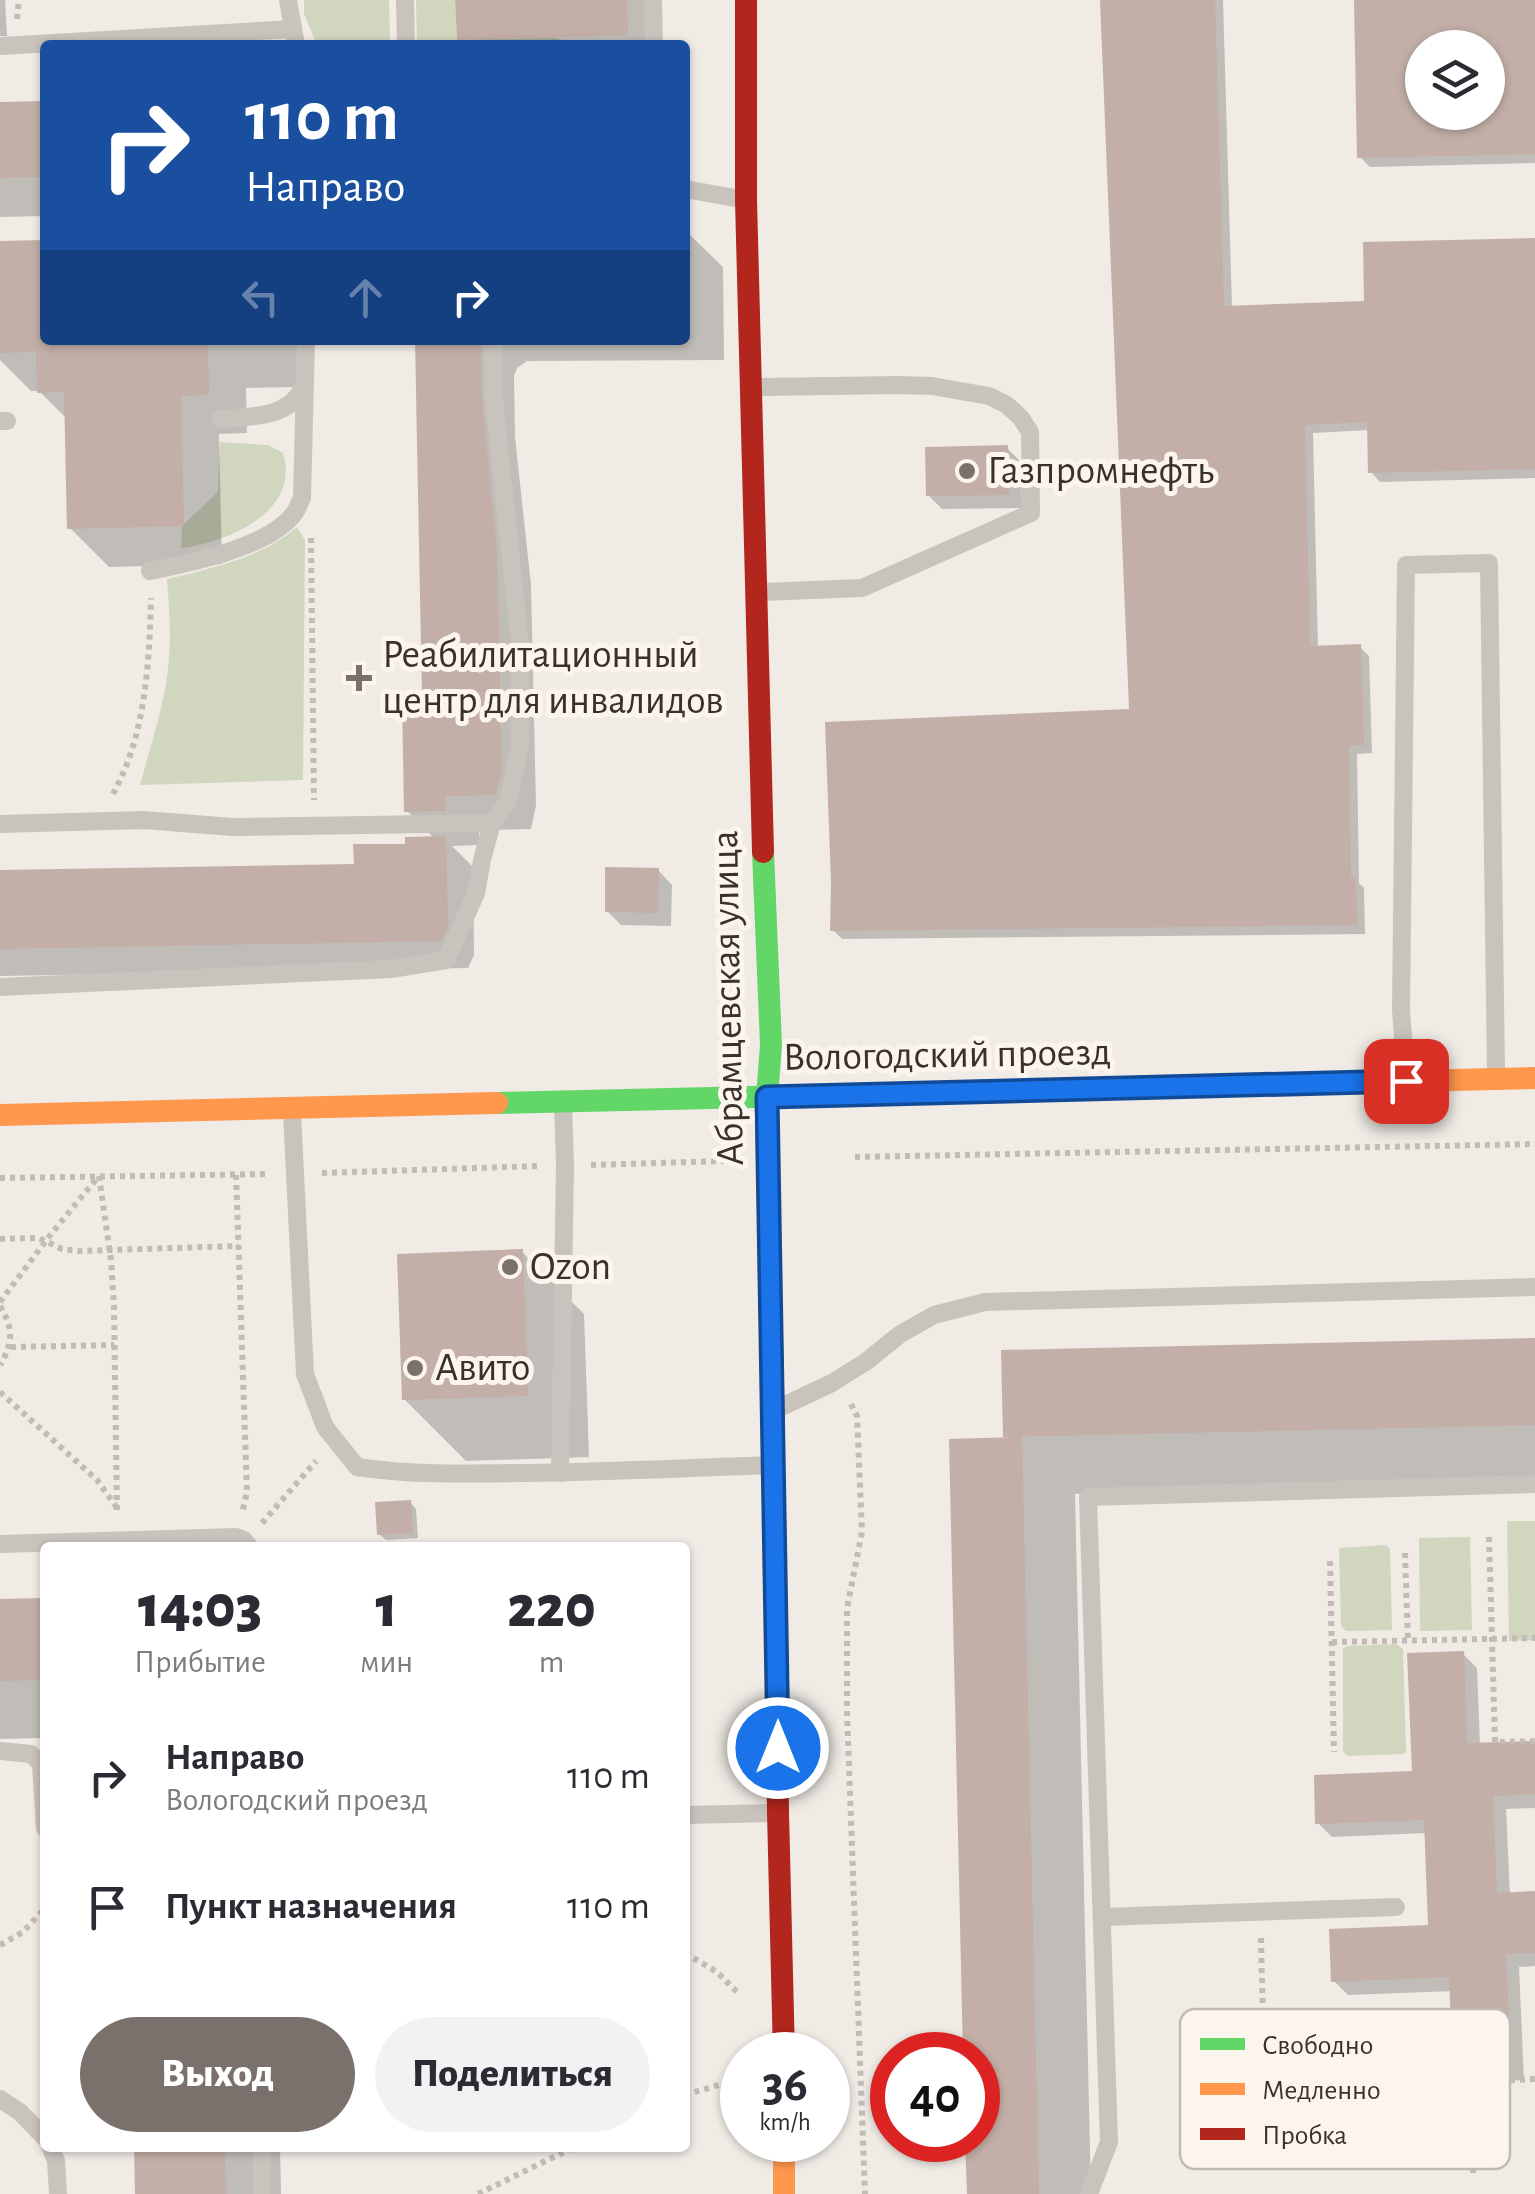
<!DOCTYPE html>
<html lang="ru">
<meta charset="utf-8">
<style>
:root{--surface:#fff;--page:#f2f2f3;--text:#2b2b33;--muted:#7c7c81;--accent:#7a716c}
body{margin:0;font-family:"Alegreya Sans",sans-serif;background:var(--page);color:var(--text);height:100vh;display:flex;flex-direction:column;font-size:38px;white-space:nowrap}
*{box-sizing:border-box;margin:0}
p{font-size:32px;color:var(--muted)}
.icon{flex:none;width:55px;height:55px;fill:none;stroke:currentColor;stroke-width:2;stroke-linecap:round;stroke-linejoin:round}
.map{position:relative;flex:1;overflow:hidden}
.side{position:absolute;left:40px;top:1542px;width:650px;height:610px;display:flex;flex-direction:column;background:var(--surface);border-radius:10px;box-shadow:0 2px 8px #0004}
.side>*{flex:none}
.guide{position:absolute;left:40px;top:40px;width:650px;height:305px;border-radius:10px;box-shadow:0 2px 8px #0004;background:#1a4fa0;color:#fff;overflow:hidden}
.fabs{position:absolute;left:1405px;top:30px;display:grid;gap:20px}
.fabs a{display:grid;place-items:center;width:100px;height:100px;border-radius:50%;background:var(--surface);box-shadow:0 2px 8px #0004;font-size:50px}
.speed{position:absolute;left:720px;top:2032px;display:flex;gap:20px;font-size:50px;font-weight:700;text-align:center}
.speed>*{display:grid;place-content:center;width:130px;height:130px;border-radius:50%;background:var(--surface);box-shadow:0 2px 8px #0004;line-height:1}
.speed small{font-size:25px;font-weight:400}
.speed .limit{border:15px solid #d22;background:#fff;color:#111}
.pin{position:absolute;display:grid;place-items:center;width:85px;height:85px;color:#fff;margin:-42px;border-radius:20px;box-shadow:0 5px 15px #0006}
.me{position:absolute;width:110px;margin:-55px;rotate:0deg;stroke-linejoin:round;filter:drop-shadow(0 0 8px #0008)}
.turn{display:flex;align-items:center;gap:35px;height:210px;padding:0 40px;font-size:45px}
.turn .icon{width:130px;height:130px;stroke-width:2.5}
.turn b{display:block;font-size:70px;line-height:85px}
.lanes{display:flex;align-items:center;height:95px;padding:0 40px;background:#0003;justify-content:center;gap:50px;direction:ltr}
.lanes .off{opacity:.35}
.eta{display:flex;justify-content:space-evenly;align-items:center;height:170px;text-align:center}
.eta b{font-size:60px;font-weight:800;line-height:70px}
.cta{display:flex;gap:20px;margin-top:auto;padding:20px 40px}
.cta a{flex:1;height:115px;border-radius:60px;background:var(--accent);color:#fff;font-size:40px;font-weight:800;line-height:115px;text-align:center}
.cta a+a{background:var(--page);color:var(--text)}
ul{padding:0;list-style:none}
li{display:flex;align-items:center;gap:30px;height:130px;padding:0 40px}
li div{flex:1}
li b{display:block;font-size:38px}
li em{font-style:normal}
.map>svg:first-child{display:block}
.green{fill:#d1d6bf}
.shadow{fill:#0003;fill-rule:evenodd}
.building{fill:#c3afa7;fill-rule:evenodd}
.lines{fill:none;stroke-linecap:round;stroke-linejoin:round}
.path{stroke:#c2bbb6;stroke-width:6;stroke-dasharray:5 5;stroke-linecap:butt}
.lane{stroke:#c9c3be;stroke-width:18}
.fast{stroke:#63d668;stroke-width:22}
.slow{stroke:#ff974d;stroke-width:22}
.jam{stroke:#b3261e;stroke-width:22}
.route-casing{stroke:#114b97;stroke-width:25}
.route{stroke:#1a73e8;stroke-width:18}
.poi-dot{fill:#7a716c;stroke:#fbf5ee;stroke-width:4}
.labels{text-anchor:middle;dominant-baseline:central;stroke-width:10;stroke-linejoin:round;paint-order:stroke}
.poi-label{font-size:40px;fill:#3b302b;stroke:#fbf5ee;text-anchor:start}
.street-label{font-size:40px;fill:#3b302b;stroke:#fbf5ee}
.key{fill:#fbf5ee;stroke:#c1bab4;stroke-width:2.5}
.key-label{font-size:28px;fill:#3b302b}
</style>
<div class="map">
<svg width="1535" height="2194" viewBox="0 0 1535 2194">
<rect width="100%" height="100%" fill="#f0ebe5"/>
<g class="green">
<polygon points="304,0 389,0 390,45 317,45 304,14"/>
<polygon points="416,0 455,0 457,40 556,38 577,45 417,45"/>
<path d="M220 442 268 445 283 453C301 512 228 542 181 548L182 526 218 492Z"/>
<path d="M297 527 305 540 303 780 140 785C151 744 166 701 169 659 171 632 169 605 167 579 212 568 261 558 297 527Z"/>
<polygon points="1507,1521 1535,1521 1535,1640 1509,1641"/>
<polygon points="1470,1537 1472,1630 1420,1631 1419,1538"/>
<polygon points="1386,1545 1390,1549 1392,1630 1346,1631 1341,1626 1339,1548"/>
<polygon points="1396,1644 1403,1649 1406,1752 1403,1754 1347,1756 1343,1751 1343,1648 1347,1646"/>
</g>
<g class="shadow">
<polygon points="0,0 5,0 7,36 0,36"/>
<polygon points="458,0 647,0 648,45 465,45 459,39"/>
<polygon points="1103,0 1223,0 1232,308 1367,303 1535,241 1535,478 1380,482 1371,472 1370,430 1313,433 1318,648 1360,647 1369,656 1372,753 1357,754 1359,883 1364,888 1365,934 842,939 833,930 1132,712"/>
<path d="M1356 0H1535V163L1370 167 1360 157ZM1422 48H1488V112H1422Z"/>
<polygon points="45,103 45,216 0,217 0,104"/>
<polygon points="685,233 688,233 723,267 724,360 527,361 517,368 514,376 515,437 531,585 536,805 531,829 479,830 479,845 452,846 473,867 474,955 468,968 0,976 0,873 356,867 407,846 435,839 407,811 424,699 417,340 685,340"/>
<polygon points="45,243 45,340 299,340 300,387 246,388 247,433 219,434 222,564 109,567 70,528 67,419 39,391 31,391 0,360 0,244"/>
<polygon points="1007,448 1021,462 1022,508 942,509 928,495"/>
<polygon points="658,870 672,885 671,926 621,925 607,911"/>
<polygon points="522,1252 584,1314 589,1457 466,1461 404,1399"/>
<polygon points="1535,1340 1535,1483 1075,1494 1091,2194 969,2194 968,2140 978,2140 978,2055 966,2055 1009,1440 1006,1436"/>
<polygon points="410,1502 416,1509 418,1538 386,1540 379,1534"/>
<polygon points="45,1600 45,1738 0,1739 0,1601"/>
<polygon points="1463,1654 1477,1668 1480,1745 1535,1743 1535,1808 1506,1809 1510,1895 1535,1894 1535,1966 1519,1967 1524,2080 1470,2082 1456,2067 1453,1991 1348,1995 1334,1981 1431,1927 1427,1833 1332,1837 1318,1823 1415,1774"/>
<polygon points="137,2148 280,2148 281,2194 138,2194"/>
</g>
<g class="building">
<polygon points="455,0 627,0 628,35 457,40"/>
<polygon points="1100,0 1215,0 1224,306 1364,301 1363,242 1535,238 1535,469 1368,473 1367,422 1305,425 1310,646 1361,644 1364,745 1349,746 1351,877 1356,877 1357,925 830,931 831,882 825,722 1129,709"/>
<path d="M1354 0H1535V154L1357 158ZM1422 48H1488V112H1422Z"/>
<polygon points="45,101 45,177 0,178 0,102"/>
<polygon points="45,240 45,340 208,340 209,395 181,396 184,526 67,529 64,392 37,393 36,352 0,353 0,241"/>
<polygon points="415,340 481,340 482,400 497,549 502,769 496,795 445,796 446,811 404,812 402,697 422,696"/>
<polygon points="1008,445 1009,495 926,496 925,447"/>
<polygon points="446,836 448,926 441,941 0,949 0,870 354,864 353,844 405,844 405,837"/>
<polygon points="605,867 659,868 658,913 605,912"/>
<polygon points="523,1249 528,1396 402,1400 397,1254"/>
<polygon points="1535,1338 1535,1425 1003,1437 1001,1350"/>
<polygon points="1022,1437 1039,2194 967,2194 965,2140 978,2140 978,2055 963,2055 949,1439"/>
<polygon points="411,1500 413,1533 377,1535 375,1502"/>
<polygon points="45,1598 45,1680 0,1681 0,1599"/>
<polygon points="1464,1651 1467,1743 1535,1741 1535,1794 1493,1796 1497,1893 1535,1891 1535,1953 1506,1954 1511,2066 1453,2068 1449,1977 1331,1982 1329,1929 1428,1925 1424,1820 1315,1824 1314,1775 1412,1771 1407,1653"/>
<polygon points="134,2148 225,2148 226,2194 135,2194"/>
</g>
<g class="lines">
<g class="path">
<polyline points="17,19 19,0"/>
<polyline points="149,527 150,546"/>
<polyline points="311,538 314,800"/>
<path d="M113 794C146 734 149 665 151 598"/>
<polyline points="855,1157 1535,1144"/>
<polyline points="591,1165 724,1161"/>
<polyline points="322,1173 539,1166"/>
<polyline points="236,1175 247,1492 242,1513"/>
<polyline points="99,1176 111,1260 114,1306 117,1514"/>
<polyline points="0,1178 269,1174"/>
<polyline points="0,1239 39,1238 62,1249 78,1251 238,1246"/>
<polyline points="0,1302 51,1234 98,1177"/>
<path d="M0 1306C14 1329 13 1343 0 1365"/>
<polyline points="11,1347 114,1345"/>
<polyline points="0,1392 97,1480 117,1508"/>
<polyline points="851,1404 857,1416 862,1532 847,1608 847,1713 865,2194"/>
<polyline points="262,1523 316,1461"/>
<polyline points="1489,1537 1495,1742 1535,1741"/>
<polyline points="1405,1553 1408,1641"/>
<polyline points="1330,1561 1334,1752"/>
<polyline points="1332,1642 1535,1638"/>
<path d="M1261 1938 1263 2022C1265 2031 1269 2034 1279 2037L1447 2031 1448 2071C1453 2082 1460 2082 1471 2082"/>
<polyline points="0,1945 23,1932 45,1908"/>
<polyline points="685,1953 717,1972 738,1993"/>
<polyline points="685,2095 739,2079"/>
<polyline points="1473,2173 1471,2082 1535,2079"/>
<polyline points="478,2194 572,2148"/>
</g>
<g class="lane">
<polyline points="288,0 296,45"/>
<polyline points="405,0 406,45"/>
<polyline points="653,0 654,45"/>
<polyline points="0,46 293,29"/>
<polyline points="685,189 741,199"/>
<polyline points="753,387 898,385 932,386 989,396 1007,405 1021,418 1030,432 1031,513 862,588 762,592"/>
<path d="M221 419C251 416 287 419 303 388"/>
<polyline points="0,421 7,421"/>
<path d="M150 571C189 563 272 547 295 512 298 508 299 503 302 498L306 340"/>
<polyline points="0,824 144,820 232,827 492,823"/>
<polyline points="0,987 391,969 446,960 476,893 482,860 492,823 508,801 520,745 520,644 494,399 493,340"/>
<polyline points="1406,1076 1401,1010 1406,565 1489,563 1496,1073"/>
<path d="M292 1113 305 1374 325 1427 357 1467C410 1475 463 1474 517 1473 602 1472 686 1468 771 1465"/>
<polyline points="779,1408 832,1383 867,1361 899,1335 934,1315 985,1302 1535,1287"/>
<polyline points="560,1473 565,1165 563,1103"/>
<polyline points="0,1544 236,1537 244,1540 250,1548"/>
<polyline points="0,1751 31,1754 41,1764 45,1828"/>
<polyline points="685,1815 773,1813"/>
<polyline points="1102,1917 1396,1907"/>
<polyline points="0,2099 20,2112 45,2138"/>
<polyline points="51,2148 56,2161 58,2194"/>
<polyline points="262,2148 262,2194"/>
<polyline points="1089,2194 1109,2142 1088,1497 1535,1484"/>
</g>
<g class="fast">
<polyline points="763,852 771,1045 767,1097 773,1384"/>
<polyline points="497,1103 967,1092"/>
</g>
<g class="slow">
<polyline points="967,1092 1535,1078"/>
<polyline points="0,1115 497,1103"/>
<polyline points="784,2140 784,2194"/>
</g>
<g class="jam">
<polyline points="746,0 746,200 763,852"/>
<polyline points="773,1384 778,1813 784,2055"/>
</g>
</g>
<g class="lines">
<defs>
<polyline id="route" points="778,1748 767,1097 1406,1081"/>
</defs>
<use href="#route" class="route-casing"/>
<use href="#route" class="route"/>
</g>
<g class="poi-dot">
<circle cx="967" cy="471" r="10"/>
<path d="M354 663h10v10h10v10h-10v10h-10v-10h-10v-10h10z"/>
<circle cx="510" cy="1267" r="10"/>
<circle cx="415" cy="1368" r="10"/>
</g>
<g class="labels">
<g class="poi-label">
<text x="987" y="471">Газпромнефть</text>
<text x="382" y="655">Реабилитационный<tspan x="382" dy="46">центр для инвалидов</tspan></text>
<text x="530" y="1267">Ozon</text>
<text x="435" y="1368">Авито</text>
</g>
<g class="street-label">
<text transform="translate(728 998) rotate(-91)">Абрамцевская улица</text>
<text transform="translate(947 1055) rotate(-1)">Вологодский проезд</text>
</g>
</g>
<rect x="1180" y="2009" width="330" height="160" rx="15" class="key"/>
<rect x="1200" y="2038" width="45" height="12" fill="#63d668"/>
<rect x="1200" y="2083" width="45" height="12" fill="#ff974d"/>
<rect x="1200" y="2128" width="45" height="12" fill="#b3261e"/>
<g class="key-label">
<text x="1262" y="2054">Свободно</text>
<text x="1262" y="2099">Медленно</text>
<text x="1262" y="2144">Пробка</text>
</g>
</svg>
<div class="fabs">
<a><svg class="icon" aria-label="layers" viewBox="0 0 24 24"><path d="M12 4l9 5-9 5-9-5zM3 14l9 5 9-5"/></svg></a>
</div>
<div class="speed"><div>36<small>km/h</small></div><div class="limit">40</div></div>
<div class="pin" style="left:1406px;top:1081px;background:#d93025"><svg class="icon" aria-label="arrive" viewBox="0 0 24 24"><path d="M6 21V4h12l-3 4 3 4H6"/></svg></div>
<svg class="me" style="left:778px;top:1748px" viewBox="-20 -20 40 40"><circle r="17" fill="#1a73e8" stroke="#fff" stroke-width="3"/><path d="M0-11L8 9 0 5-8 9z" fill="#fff"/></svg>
<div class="guide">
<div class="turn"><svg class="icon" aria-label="right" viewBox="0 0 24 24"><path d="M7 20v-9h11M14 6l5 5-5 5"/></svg><div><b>110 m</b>Направо</div></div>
<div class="lanes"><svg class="icon off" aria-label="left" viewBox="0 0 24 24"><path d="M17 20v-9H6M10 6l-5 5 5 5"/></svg><svg class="icon off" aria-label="ahead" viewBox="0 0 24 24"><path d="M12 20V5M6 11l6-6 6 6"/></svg><svg class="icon" aria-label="right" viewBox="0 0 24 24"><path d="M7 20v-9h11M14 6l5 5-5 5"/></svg></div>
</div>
<section class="side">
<div class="eta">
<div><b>14:03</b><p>Прибытие</p></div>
<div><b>1</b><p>мин</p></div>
<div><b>220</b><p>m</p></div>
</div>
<ul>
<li><svg class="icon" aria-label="right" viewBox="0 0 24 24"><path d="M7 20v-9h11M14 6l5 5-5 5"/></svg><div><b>Направо</b><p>Вологодский проезд</p></div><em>110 m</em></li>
<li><svg class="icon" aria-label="arrive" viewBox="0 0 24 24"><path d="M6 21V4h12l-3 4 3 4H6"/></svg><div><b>Пункт назначения</b></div><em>110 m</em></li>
</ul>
<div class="cta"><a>Выход</a><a>Поделиться</a></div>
</section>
</div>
